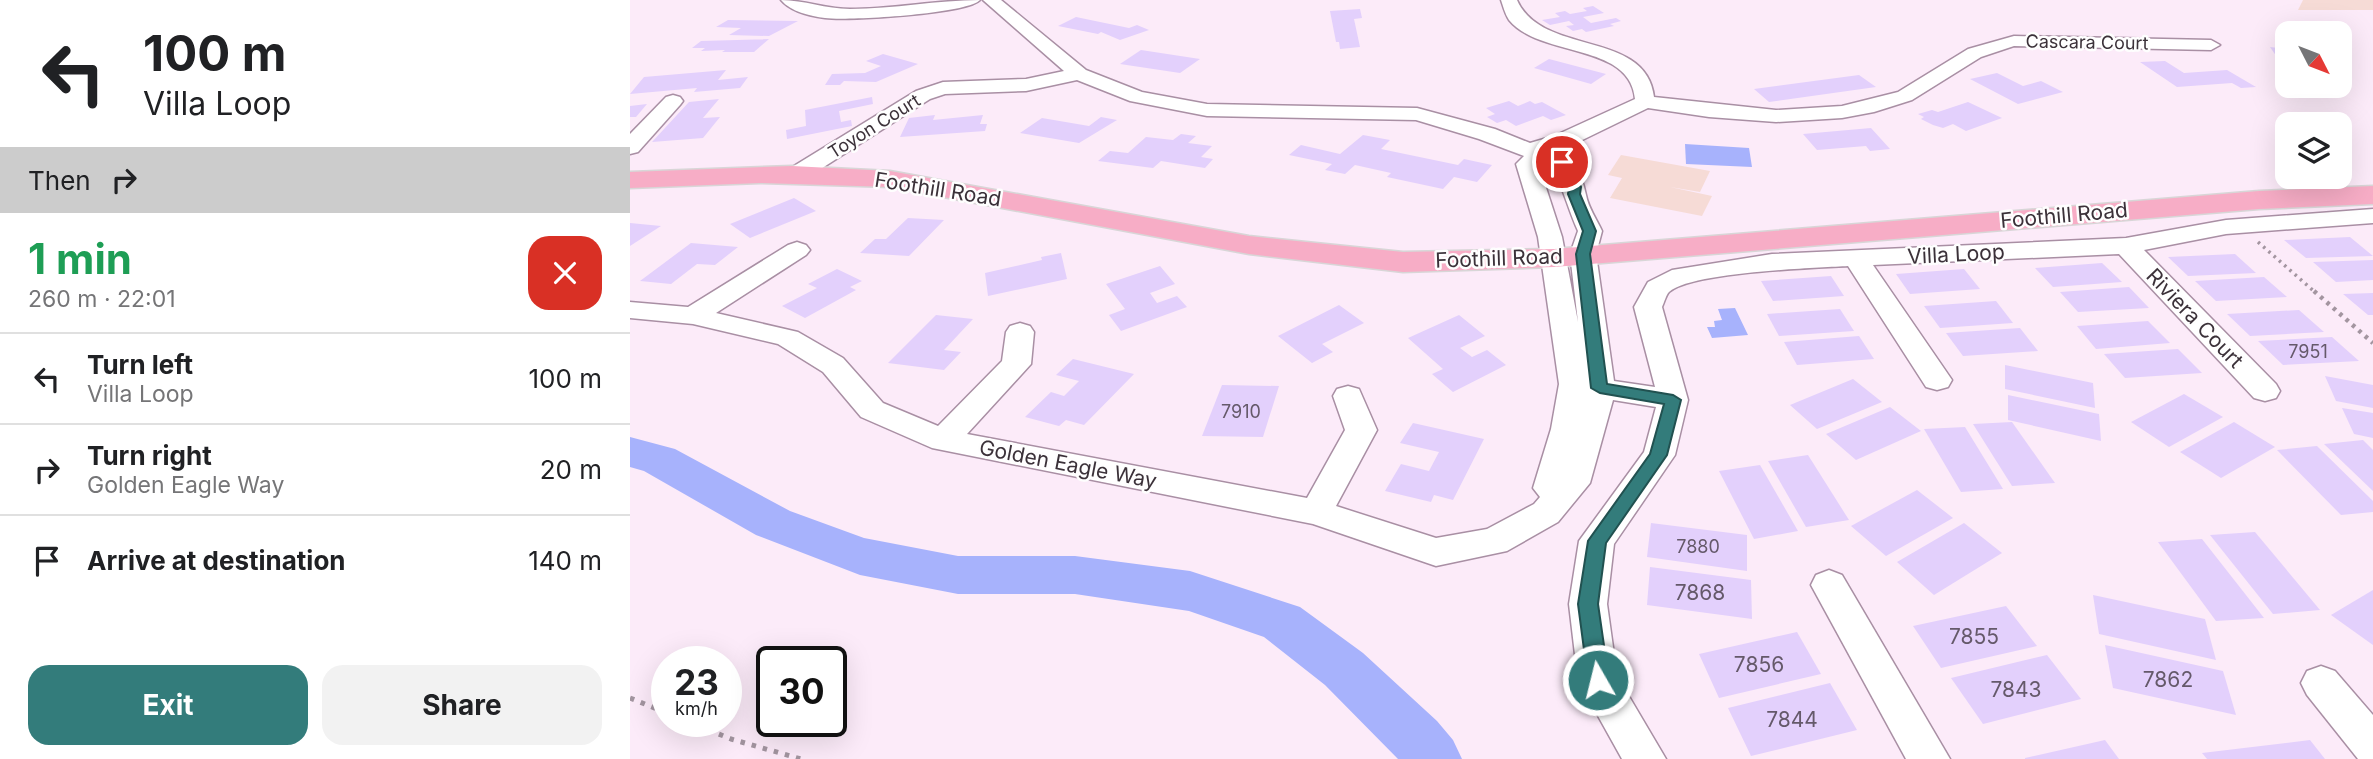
<!DOCTYPE html>
<meta charset="utf-8">
<style>
:root{--surface:#fff;--page:#f2f2f2;--text:#202124;--muted:#757577;--line:#e0e0e0;--accent:#337c7b}
body{margin:0;font-family:Inter,sans-serif;background:var(--page);color:var(--text);height:100vh;display:flex;flex-direction:column;font-size:26px;white-space:nowrap}
*{box-sizing:border-box;margin:0}
p{font-size:23px;color:var(--muted)}
.icon{flex:none;width:38px;height:38px;fill:none;stroke:currentColor;stroke-width:2;stroke-linecap:round;stroke-linejoin:round}
.map{position:relative;flex:1;overflow:hidden}
.drawer{display:flex;flex-direction:column;background:var(--surface);width:630px}
.drawer>*{flex:none}
.hud{background:#fff;color:var(--text);overflow:hidden}
.needle{width:46px;rotate:132deg}
.fabs{position:absolute;left:1645px;top:21px;display:grid;gap:14px}
.fabs a{display:grid;place-items:center;width:77px;height:77px;border-radius:14px;background:var(--surface);box-shadow:0 7px 28px #0002;font-size:35px}
.speed{position:absolute;left:21px;top:646px;display:flex;gap:14px;font-size:35px;font-weight:700;text-align:center}
.speed>*{display:grid;place-content:center;width:91px;height:91px;border-radius:50%;background:var(--surface);box-shadow:0 7px 28px #0002;line-height:1}
.speed small{font-size:18px;font-weight:400}
.speed .limit{border:4px solid #111;border-radius:10px;background:#fff;color:#111}
.pin{position:absolute;display:grid;place-items:center;width:60px;height:60px;color:#fff;margin:-30px;border:4px solid #fff;border-radius:50%;box-shadow:0 2px 7px #0007}
.me{position:absolute;width:77px;margin:-38px;rotate:352deg;stroke-linejoin:round;filter:drop-shadow(0 0 5px #0008)}
.turn{display:flex;align-items:center;gap:24px;height:147px;padding:0 28px;font-size:32px}
.turn .icon{width:91px;height:91px;stroke-width:2.5}
.turn b{display:block;font-size:49px;line-height:60px}
.then{display:flex;align-items:center;height:66px;padding:0 28px;background:#0003;gap:14px;font-size:26px}
.round{display:grid;place-items:center;flex:none;width:74px;height:74px;border-radius:21px;background:var(--page)}
.head{display:flex;align-items:center;justify-content:space-between;height:119px;padding:0 28px}
h1{font-size:42px;font-weight:700;line-height:52px;color:#1e9e55}
.primary-button{display:flex;gap:14px;margin-top:auto;padding:14px 28px}
.primary-button a{flex:1;height:80px;border-radius:21px;background:var(--accent);color:#fff;font-size:28px;font-weight:700;line-height:80px;text-align:center}
.primary-button a+a{background:var(--page);color:var(--text)}
ul{padding:0;list-style:none}
li{display:flex;align-items:center;gap:21px;height:91px;padding:0 28px;border-top:2px solid var(--line)}
li div{flex:1}
li b{display:block;font-size:26px}
li em{font-style:normal}
main{display:flex;flex:1;min-height:0}
.map>svg:first-child{display:block}
.green{fill:#f6dbd6}
.water{fill:#a7b2fc}
.lines{fill:none;stroke-linecap:round;stroke-linejoin:round}
.river{fill:#a7b2fc;fill-rule:evenodd}
.building{fill:#e3d0fc}
.minor-tunnel{stroke:#d5c6d3;stroke-width:24;stroke-dasharray:24 12;stroke-linecap:butt}
.minor-casing{stroke:#a98fa4;stroke-width:3}
.major-casing{stroke:#d8d6d7;stroke-width:3}
.path-far2{stroke:#a395a0;stroke-width:3.5;stroke-dasharray:2.5 4.5;stroke-linecap:butt}
.path-far1{stroke:#a395a0;stroke-width:4.5;stroke-dasharray:3.5 5;stroke-linecap:butt}
.path{stroke:#a395a0;stroke-width:5;stroke-dasharray:4.5 7;stroke-linecap:butt}
.minor{fill:#fff;fill-rule:evenodd}
.major{fill:#f7adc6;fill-rule:evenodd}
.route{fill:#337c7b;stroke:#215150;stroke-width:2}
.labels{text-anchor:middle;dominant-baseline:central;stroke-width:5;stroke-linejoin:round;paint-order:stroke}
.far-street-label{font-size:18px;fill:#3b3139;stroke:#fefefe}
.number-label{font-size:18px;fill:#65596a}
.street-label{font-size:21px;fill:#3b3139;stroke:#fefefe}
.near-number-label{font-size:21px;fill:#65596a}
</style>
<main>
<section class="drawer">
<div class="hud">
<div class="turn"><svg class="icon" aria-label="left" viewBox="0 0 24 24"><path d="M17 20v-9H6M10 6l-5 5 5 5"/></svg><div><b>100 m</b>Villa Loop</div></div>
<div class="then">Then<svg class="icon" aria-label="right" viewBox="0 0 24 24"><path d="M7 20v-9h11M14 6l5 5-5 5"/></svg></div>
</div>
<div class="head"><div><h1>1 min</h1><p>260 m · 22:01</p></div><a class="round" style="background:#d93025;color:#fff"><svg class="icon" aria-label="close" viewBox="0 0 24 24"><path d="M6 6l12 12M18 6L6 18"/></svg></a></div>
<ul>
<li><svg class="icon" aria-label="left" viewBox="0 0 24 24"><path d="M17 20v-9H6M10 6l-5 5 5 5"/></svg><div><b>Turn left</b><p>Villa Loop</p></div><em>100 m</em></li>
<li><svg class="icon" aria-label="right" viewBox="0 0 24 24"><path d="M7 20v-9h11M14 6l5 5-5 5"/></svg><div><b>Turn right</b><p>Golden Eagle Way</p></div><em>20 m</em></li>
<li><svg class="icon" aria-label="arrive" viewBox="0 0 24 24"><path d="M6 21V4h12l-3 4 3 4H6"/></svg><div><b>Arrive at destination</b></div><em>140 m</em></li>
</ul>
<div class="primary-button"><a>Exit</a><a>Share</a></div>
</section>
<div class="map">
<svg width="1743" height="759" viewBox="0 0 1743 759">
<rect width="100%" height="100%" fill="#fcebf9"/>
<g class="green">
<polygon points="1673,0 1743,0 1743,10 1668,10"/>
<polygon points="991,155 1080,171 1070,192 1040,187 1082,196 1072,216 980,198 992,178 978,175"/>
</g>
<g class="water">
<polygon points="1055,144 1119,148 1122,167 1056,164"/>
<polygon points="1105,308 1118,335 1082,338 1077,327 1085,327 1084,321 1092,320 1088,309"/>
</g>
<g class="lines">
<polygon class="river" points="0,437 45,449 160,511 234,538 328,556 445,556 560,571 670,607 733,653 807,721 823,740 832,759 768,759 695,685 634,637 559,611 445,594 328,594 230,575 126,535 14,471 0,467"/>
</g>
<g class="building">
<polygon points="963,6 974,13 953,17 961,23 986,18 991,21 980,24 984,26 956,32 952,29 943,31 936,26 944,25 939,21 920,25 912,20 930,17 925,13 935,11 940,14 957,11 953,8"/>
<polygon points="730,9 732,18 724,19 730,47 710,49 709,42 706,42 700,11"/>
<polygon points="446,17 499,28 507,25 519,30 490,40 471,32 468,34 428,26"/>
<polygon points="98,20 168,21 139,36 99,35 111,28 86,27"/>
<polygon points="139,39 124,52 92,52 95,50 71,51 75,48 62,48 71,41"/>
<polygon points="1640,47 1657,49 1657,66 1653,66"/>
<polygon points="511,50 570,59 550,73 490,64"/>
<polygon points="253,54 288,64 246,82 214,81 210,85 195,85 202,74 235,73 251,66 236,61"/>
<polygon points="919,59 976,74 961,84 904,68"/>
<polygon points="1535,61 1554,73 1597,70 1626,87 1611,88 1602,83 1547,87 1510,62"/>
<polygon points="96,70 88,80 118,77 110,88 64,92 67,88 0,94 14,77"/>
<polygon points="1367,73 1393,86 1411,81 1433,92 1388,104 1340,79"/>
<polygon points="1229,75 1246,87 1139,102 1124,89"/>
<polygon points="242,97 243,104 209,111 211,122 221,120 222,126 157,139 156,130 176,126 175,110"/>
<polygon points="89,99 73,118 90,117 73,138 22,142 59,102"/>
<polygon points="879,101 888,106 900,101 905,104 912,102 936,115 921,120 913,116 886,126 876,120 867,123 857,117 865,114 856,108"/>
<polygon points="1338,102 1372,118 1336,131 1323,124 1313,128 1303,125 1291,119 1294,117 1288,114 1302,110 1308,112"/>
<polygon points="17,104 6,117 0,117 0,106"/>
<polygon points="305,115 303,120 353,115 350,124 357,124 355,131 270,137 279,118"/>
<polygon points="471,117 487,120 449,143 390,133 412,118 459,126"/>
<polygon points="1241,128 1260,149 1240,151 1236,146 1187,150 1173,134"/>
<polygon points="551,134 566,136 558,143 582,146 571,157 583,159 575,168 531,161 523,168 468,161 480,151 498,153 516,137 543,140"/>
<polygon points="733,135 760,140 751,149 828,165 834,159 862,165 847,182 824,177 813,189 757,177 761,173 725,165 715,174 695,170 702,164 659,155 671,145 710,154"/>
<polygon points="164,198 186,211 120,238 100,224"/>
<polygon points="278,218 314,220 279,256 230,253 245,239 256,239"/>
<polygon points="0,223 31,226 0,246"/>
<polygon points="1720,237 1743,256 1676,258 1654,240"/>
<polygon points="61,243 108,247 85,265 67,264 41,284 10,281"/>
<polygon points="431,253 437,279 358,296 355,273 412,260 411,257"/>
<polygon points="1605,254 1626,273 1558,276 1538,257"/>
<polygon points="1743,260 1743,280 1706,282 1683,262"/>
<polygon points="1472,263 1492,282 1423,287 1405,268"/>
<polygon points="530,266 545,284 520,293 527,303 547,296 557,307 491,331 479,315 495,309 476,284"/>
<polygon points="207,269 232,281 220,287 226,290 175,318 152,306 187,288 178,284"/>
<polygon points="1334,269 1350,289 1280,294 1266,274"/>
<polygon points="1201,276 1214,296 1143,301 1131,281"/>
<polygon points="1634,277 1657,297 1586,301 1565,281"/>
<polygon points="1499,287 1519,308 1448,312 1430,292"/>
<polygon points="1743,293 1743,315 1738,315 1713,294"/>
<polygon points="1366,301 1383,323 1310,328 1294,306"/>
<polygon points="709,305 734,323 692,344 703,352 682,363 648,336"/>
<polygon points="1210,309 1224,331 1149,336 1137,314"/>
<polygon points="1669,310 1694,332 1620,336 1597,314"/>
<polygon points="306,315 343,319 314,350 331,352 314,370 258,363"/>
<polygon points="829,315 855,336 830,348 842,357 857,350 876,365 823,392 802,374 813,369 778,338"/>
<polygon points="1518,321 1540,343 1466,349 1447,326"/>
<polygon points="1390,328 1408,351 1333,356 1316,333"/>
<polygon points="1229,336 1244,359 1167,365 1154,342"/>
<polygon points="1702,337 1729,361 1653,365 1628,341"/>
<polygon points="1548,349 1572,373 1495,378 1474,354"/>
<polygon points="443,359 504,374 454,425 436,420 429,426 395,417 421,392 434,396 449,381 426,375"/>
<polygon points="1375,365 1463,383 1465,408 1375,389"/>
<polygon points="1695,376 1743,385 1743,408 1706,401"/>
<polygon points="1223,379 1252,402 1187,429 1160,405"/>
<polygon points="592,385 649,386 633,437 572,436"/>
<polygon points="1554,394 1593,417 1539,447 1501,422"/>
<polygon points="1378,395 1469,414 1471,441 1378,420"/>
<polygon points="1260,407 1291,431 1226,460 1196,434"/>
<polygon points="1712,408 1743,413 1743,438 1724,434"/>
<polygon points="1382,422 1425,483 1382,486 1343,424"/>
<polygon points="1604,422 1645,447 1591,478 1550,452"/>
<polygon points="783,423 854,439 823,500 804,495 801,502 755,491 771,464 799,471 809,452 770,443"/>
<polygon points="1335,427 1373,489 1331,492 1294,429"/>
<polygon points="1733,440 1743,450 1743,491 1694,444"/>
<polygon points="1687,446 1743,501 1743,512 1711,515 1647,450"/>
<polygon points="1178,455 1219,520 1176,527 1138,461"/>
<polygon points="1130,465 1168,531 1124,539 1089,471"/>
<polygon points="1287,490 1323,518 1256,556 1221,526"/>
<polygon points="1021,523 1117,535 1117,571 1017,557"/>
<polygon points="1334,523 1372,553 1304,595 1267,562"/>
<polygon points="1625,532 1690,610 1643,614 1580,535"/>
<polygon points="1572,539 1634,618 1586,621 1528,542"/>
<polygon points="1020,567 1121,580 1122,619 1017,605"/>
<polygon points="1743,590 1743,645 1701,615"/>
<polygon points="1463,595 1575,619 1586,660 1469,634"/>
<polygon points="1376,606 1407,646 1311,668 1283,626"/>
<polygon points="1167,632 1191,674 1089,698 1069,654"/>
<polygon points="1475,645 1593,671 1606,715 1483,688"/>
<polygon points="1417,655 1451,699 1353,724 1321,678"/>
<polygon points="1200,683 1227,730 1121,756 1098,708"/>
<polygon points="1475,740 1489,759 1395,759 1395,758"/>
<polygon points="1680,740 1695,759 1577,759 1572,753"/>
</g>
<g class="lines">
<polyline class="minor-tunnel" points="922,171 925,179"/>
<defs>
<g id="minor">
<path d="M151 0C174 0 196 9 220 9 264 9 307 0 350 0 337 14 218 21 195 18 180 16 161 12 151 0Z"/>
<path d="M353 0H371L456 70 512 92 577 104 787 108 865 129 900 143 924 136 1005 99C1000 42 910 58 879 20 875 14 873 6 871 0H887C912 57 1016 29 1024 97L1146 110 1212 106 1268 92 1338 49 1384 36 1581 40 1590 45 1581 50 1384 46 1351 57 1282 100 1244 112 1212 118 1146 122 1079 117 1018 108 940 146 921 150C944 159 951 171 956 195 958 207 967 220 972 231L966 254 984 381 1025 387 1004 307 1018 282 1042 270 1142 254 1496 238 1596 220 1743 209V223L1596 234 1514 250 1646 384 1650 391 1646 398 1635 401 1624 398 1489 254 1243 265 1322 380 1318 387 1307 390 1296 387 1218 266C1184 268 1061 272 1039 292 1036 295 1034 303 1032 307L1058 400 1045 455 984 544 977 604 987 676 1036 759H992L948 680 939 604 949 541 1014 452 1026 407 983 400 960 483 928 522 877 551 806 566 683 524 302 448 231 417 193 372 148 344 63 324 0 318V302L58 307 158 245 167 242 176 245 180 250 176 255 86 313 168 332 213 358 253 403 308 426 372 361 376 332 380 326 390 323 400 326 404 332 401 364 337 434 677 498 715 430 703 396 707 389 718 386 729 389 747 430 706 506 806 538 857 529 904 504 910 497 903 488 921 429 929 384 908 237 886 164 894 156 849 139 786 120 577 116 500 101 447 80 396 91 315 94 300 99 175 179H159L156 174 159 169 286 91 313 82 396 79 434 71ZM913 163 922 166C933 187 938 209 948 231L940 254 948 322 932 237 909 166Z"/>
<polygon points="43,95 50,97 53,101 50,105 8,152 0,154 0,134 36,97"/>
<polygon points="1199,570 1212,575 1320,759 1276,759 1181,585 1186,575"/>
<polygon points="1691,666 1705,671 1743,715 1743,759 1728,759 1677,695 1671,683 1677,671"/>
</g>
<polygon id="major" points="162,166 260,171 619,236 773,252 924,249 1629,191 1743,186 1743,204 1629,209 924,267 773,272 619,254 260,187 130,183 0,188 0,172"/>
</defs>
<use href="#minor" class="minor-casing"/>
<use href="#major" class="major-casing"/>
<polyline class="path-far2" points="1628,242 1686,293"/>
<polyline class="path-far1" points="1684,291 1743,343"/>
<g class="path">
<polyline points="0,698 37,713"/>
<polyline points="57,721 101,739 171,759"/>
</g>
<use href="#minor" class="minor"/>
<use href="#major" class="major"/>
</g>
<polygon class="route" points="927,159 936,159 951,187 950,194 966,231 960,254 977,384 1043,395 1051,400 1037,455 976,543 968,604 979,680 976,686 968,689 961,686 958,680 948,604 958,541 1020,454 1034,404 970,393 961,388 946,254 953,231 938,194 939,187 926,162"/>
<g class="labels">
<g class="far-street-label">
<text transform="translate(1457 42) rotate(1)">Cascara Court</text>
<text transform="translate(244 126) rotate(-32)">Toyon Court</text>
</g>
<g class="number-label">
<text x="1678" y="351">7951</text>
<text x="611" y="411">7910</text>
<text x="1068" y="546">7880</text>
</g>
<g class="street-label">
<text transform="translate(308 189) rotate(9)">Foothill Road</text>
<text transform="translate(1434 215) rotate(-5)">Foothill Road</text>
<text transform="translate(1326 254) rotate(-3)">Villa Loop</text>
<text transform="translate(869 258) rotate(-2)">Foothill Road</text>
<text transform="translate(1565 318) rotate(46)">Riviera Court</text>
<text transform="translate(438 464) rotate(11)">Golden Eagle Way</text>
</g>
<g class="near-number-label">
<text x="1070" y="592">7868</text>
<text x="1344" y="636">7855</text>
<text x="1129" y="664">7856</text>
<text x="1538" y="679">7862</text>
<text x="1386" y="689">7843</text>
<text x="1162" y="719">7844</text>
</g>
</g>
</svg>
<div class="fabs">
<a><svg class="needle" viewBox="-14 -14 28 28"><path d="M0-13l5 13h-10z" fill="#e53935"/><path d="M0 13l5-13h-10z" fill="#757577"/></svg></a>
<a><svg class="icon" aria-label="layers" viewBox="0 0 24 24"><path d="M12 4l9 5-9 5-9-5zM3 14l9 5 9-5"/></svg></a>
</div>
<div class="speed"><div>23<small>km/h</small></div><div class="limit">30</div></div>
<div class="pin" style="left:932px;top:162px;background:#d93025"><svg class="icon" aria-label="arrive" viewBox="0 0 24 24"><path d="M6 21V4h12l-3 4 3 4H6"/></svg></div>
<svg class="me" style="left:968px;top:680px" viewBox="-20 -20 40 40"><circle r="17" fill="#337c7b" stroke="#fff" stroke-width="3"/><path d="M0-11L8 9 0 5-8 9z" fill="#fff"/></svg>
</div>
</main>
